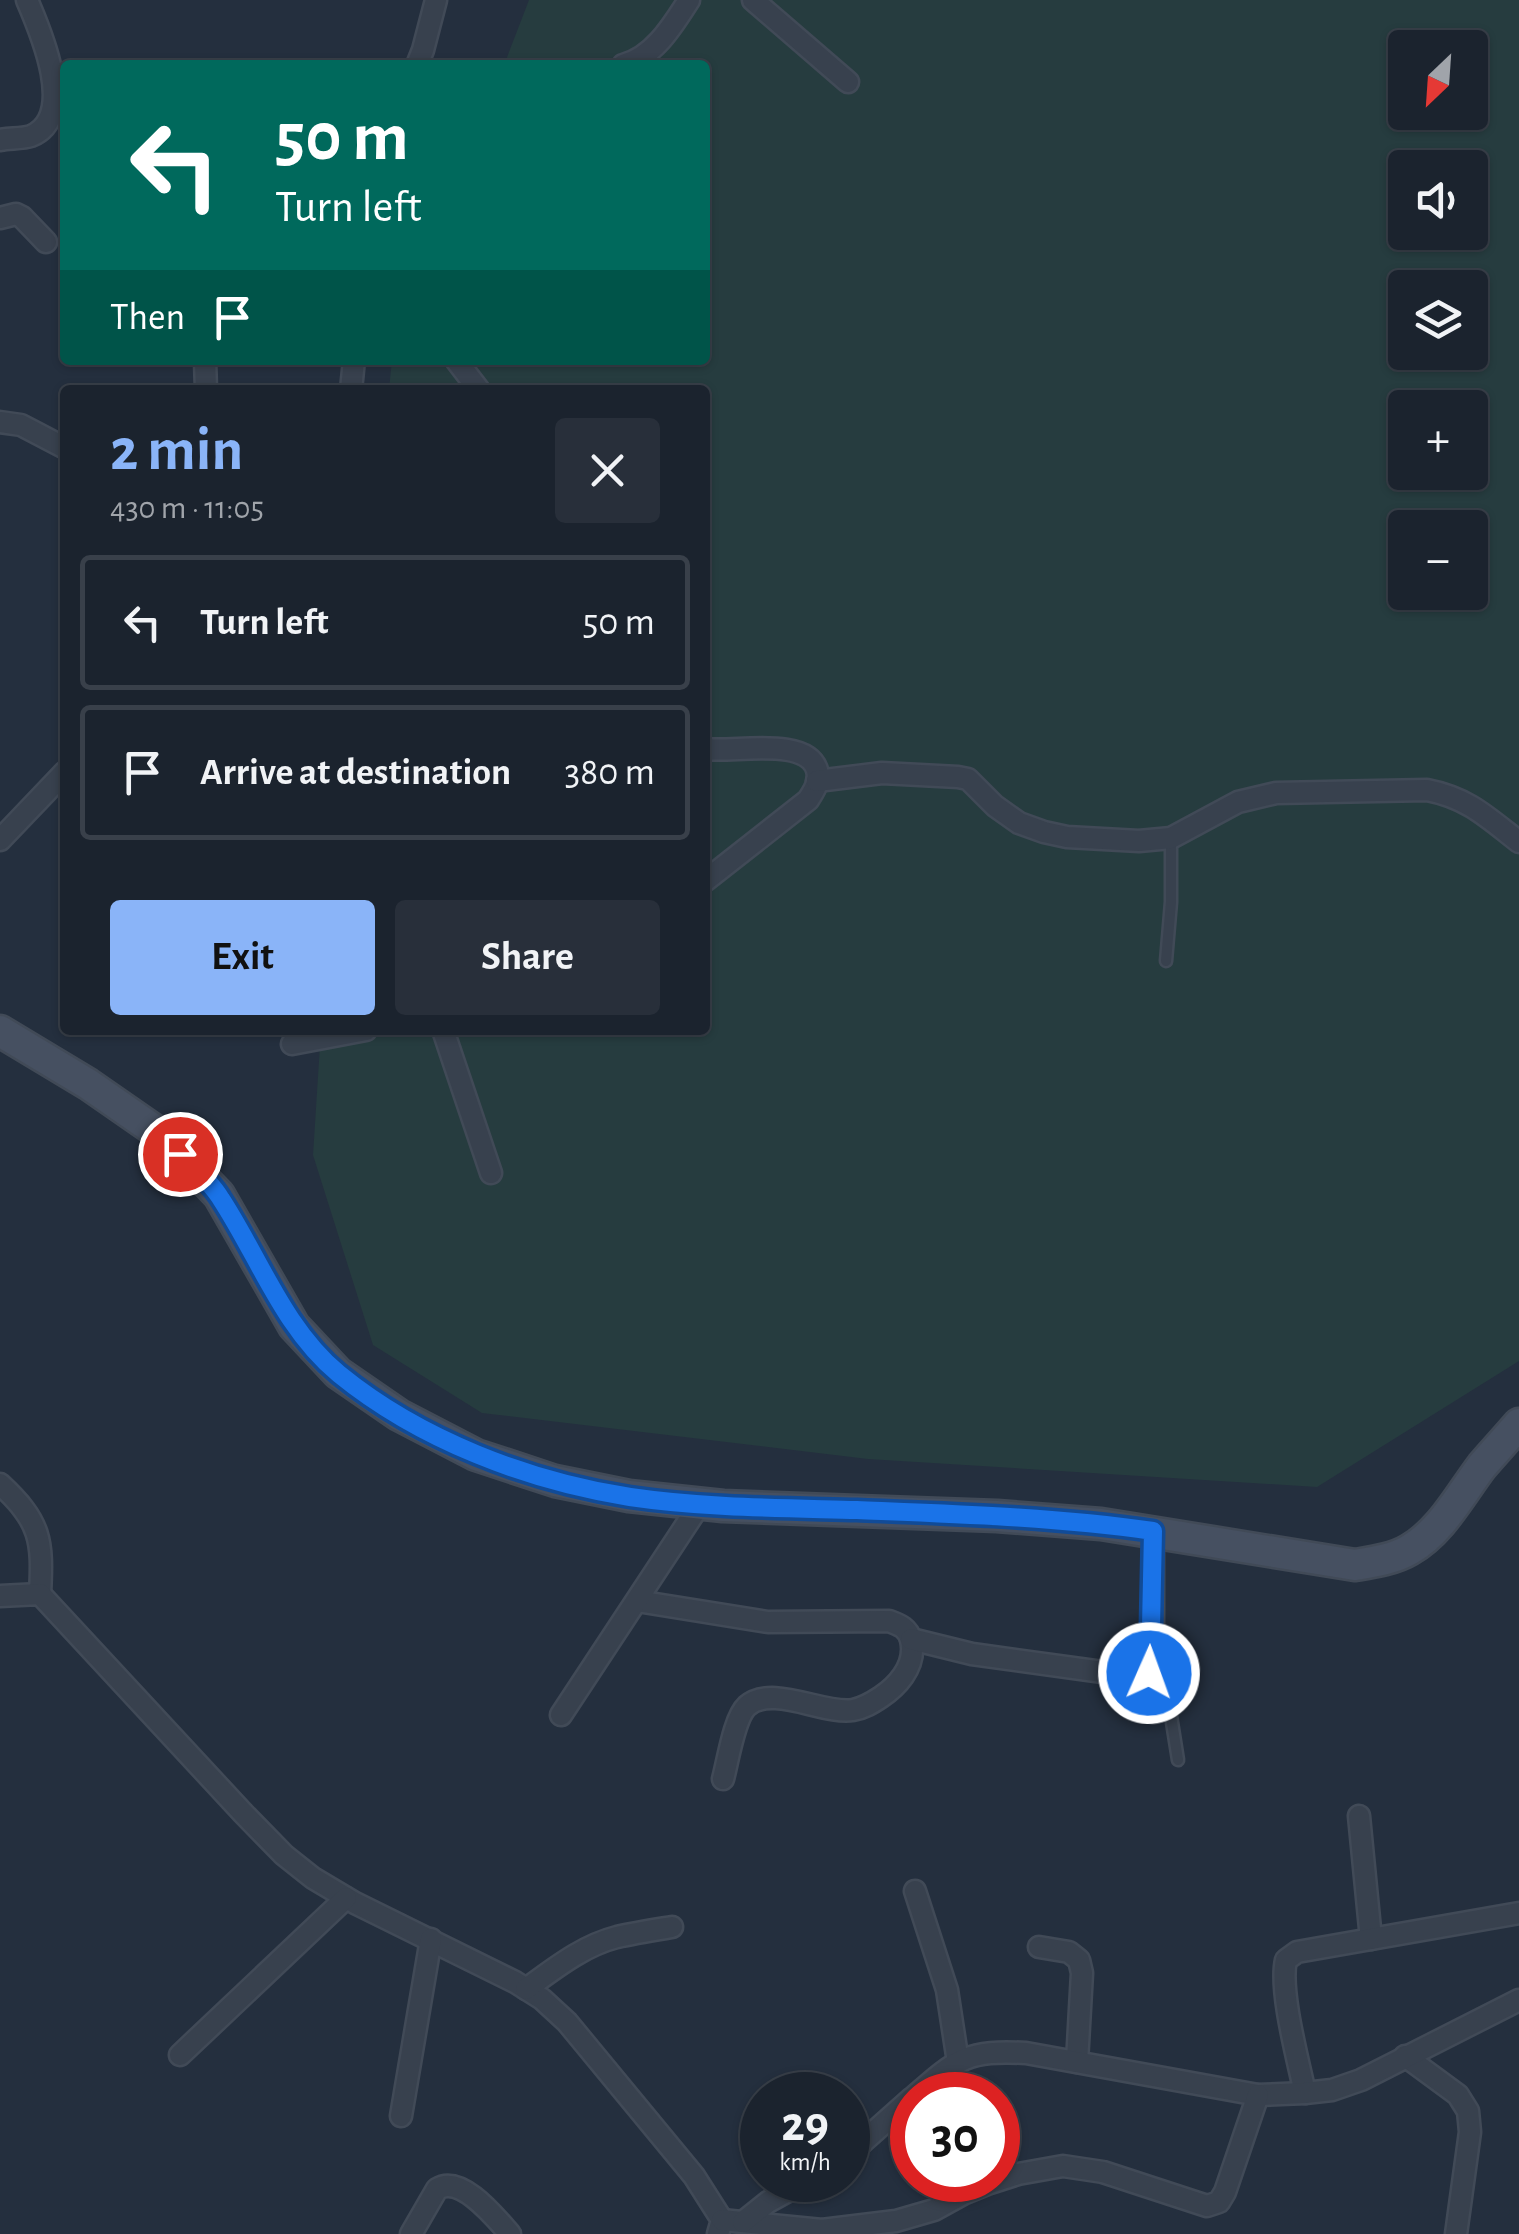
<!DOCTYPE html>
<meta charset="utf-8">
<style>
:root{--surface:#1b232e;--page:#282f3a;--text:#f1f3f6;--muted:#a0a4aa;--line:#39404a;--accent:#8ab4f8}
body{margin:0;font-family:"Alegreya Sans",sans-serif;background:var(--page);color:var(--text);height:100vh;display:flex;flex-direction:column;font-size:38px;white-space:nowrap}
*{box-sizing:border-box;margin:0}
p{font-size:32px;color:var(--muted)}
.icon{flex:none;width:55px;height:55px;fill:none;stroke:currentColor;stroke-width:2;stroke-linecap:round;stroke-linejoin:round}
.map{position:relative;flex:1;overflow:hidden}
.panel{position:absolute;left:60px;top:385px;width:650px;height:650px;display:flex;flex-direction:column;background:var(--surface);border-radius:10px;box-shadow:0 2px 8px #0004,0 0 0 2px var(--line)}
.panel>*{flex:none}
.top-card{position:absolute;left:60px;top:60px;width:650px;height:305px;border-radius:10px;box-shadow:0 2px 8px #0004,0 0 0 2px var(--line);background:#00695c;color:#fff;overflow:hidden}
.needle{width:65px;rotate:205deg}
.fabs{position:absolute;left:1388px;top:30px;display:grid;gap:20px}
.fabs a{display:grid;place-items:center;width:100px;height:100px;border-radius:10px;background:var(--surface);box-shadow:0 2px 8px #0004,0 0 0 2px var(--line);font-size:50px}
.speed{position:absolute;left:740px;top:2072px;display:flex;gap:20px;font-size:50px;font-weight:700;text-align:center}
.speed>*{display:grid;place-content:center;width:130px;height:130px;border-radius:50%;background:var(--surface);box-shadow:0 2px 8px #0004,0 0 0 2px var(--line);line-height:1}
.speed small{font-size:25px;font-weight:400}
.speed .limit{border:15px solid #d22;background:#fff;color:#111}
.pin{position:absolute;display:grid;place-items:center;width:85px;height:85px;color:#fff;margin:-42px;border:5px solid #fff;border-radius:50%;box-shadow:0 2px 10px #0007}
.me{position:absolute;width:110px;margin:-55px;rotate:2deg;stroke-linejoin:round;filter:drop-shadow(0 0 8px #0008)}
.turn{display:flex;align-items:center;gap:35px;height:210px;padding:0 50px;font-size:45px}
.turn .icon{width:130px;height:130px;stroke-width:2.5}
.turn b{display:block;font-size:70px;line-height:85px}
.then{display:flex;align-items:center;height:95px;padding:0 50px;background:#0003;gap:20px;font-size:38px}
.round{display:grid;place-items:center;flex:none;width:105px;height:105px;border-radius:10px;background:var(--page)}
.head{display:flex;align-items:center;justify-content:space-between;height:170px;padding:0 50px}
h1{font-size:60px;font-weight:700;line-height:75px;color:var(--accent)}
.action{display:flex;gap:20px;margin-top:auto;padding:20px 50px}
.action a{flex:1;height:115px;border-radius:10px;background:var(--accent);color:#111;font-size:40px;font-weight:700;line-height:115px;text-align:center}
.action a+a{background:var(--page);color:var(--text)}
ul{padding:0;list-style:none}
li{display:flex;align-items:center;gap:30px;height:135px;margin:0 20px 15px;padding:0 30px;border:5px solid var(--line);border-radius:10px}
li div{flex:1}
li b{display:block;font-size:38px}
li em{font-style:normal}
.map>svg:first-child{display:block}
.green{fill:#263c3f;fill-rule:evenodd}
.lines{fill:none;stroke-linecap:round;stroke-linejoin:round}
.lane-casing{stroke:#414a57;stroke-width:15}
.street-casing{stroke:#414a57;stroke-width:25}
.secondary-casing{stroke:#414a57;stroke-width:35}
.lane{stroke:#38414e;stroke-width:10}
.street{stroke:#38414e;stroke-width:20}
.secondary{stroke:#465061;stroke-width:30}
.route-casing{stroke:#114b97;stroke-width:25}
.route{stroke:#1a73e8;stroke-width:18}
</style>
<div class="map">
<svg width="1519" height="2234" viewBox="0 0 1519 2234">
<rect width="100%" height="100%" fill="#242f3e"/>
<path class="green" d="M529 0H1519V1361L1317 1487 868 1459 482 1413 373 1345 313 1155 321 1030H705V390H389L392 360H705V65H504ZM1405 48H1470V112H1405ZM1405 168H1470V232H1405ZM1405 288H1470V352H1405ZM1405 408H1470V472H1405ZM1405 528H1470V592H1405Z"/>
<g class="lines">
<defs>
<g id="lane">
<polyline points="1166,961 1171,902 1171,838"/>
<polyline points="1149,1673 1171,1716 1178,1760"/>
</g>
<g id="street">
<polyline points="753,0 848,82"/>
<polyline points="417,65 423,50 436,0"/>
<path d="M623 65C654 57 673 25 689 0"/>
<path d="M0 140C9 138 22 139 31 136 78 117 40 30 27 0"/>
<polyline points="0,218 16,214 22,217 46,242"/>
<polyline points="205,360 206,390"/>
<polyline points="456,360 479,390"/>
<polyline points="351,390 354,360"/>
<polyline points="0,422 21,425 65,448"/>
<path d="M705 749C734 753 807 736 817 770 820 782 814 791 808 800L705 881"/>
<path d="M817 781 882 773 958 777 968 779 995 806 1019 823 1044 832 1067 837 1139 841 1171 838 1238 802 1276 793 1427 790C1468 798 1487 817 1519 842"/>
<polyline points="0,840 65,772"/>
<polyline points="443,1030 491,1173"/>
<polyline points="292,1044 366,1030"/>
<path d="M0 1484C41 1522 43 1540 40 1594"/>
<polyline points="0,1596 40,1594 243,1813 284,1855 313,1878 355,1903 515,1982 542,1999 567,2022 694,2176 722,2220 718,2234"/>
<path d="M637 1601 768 1622 889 1621C900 1625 908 1628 911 1640 914 1653 910 1666 903 1676 896 1686 890 1691 881 1697 872 1703 864 1708 853 1710 824 1715 772 1684 747 1706 734 1718 728 1761 723 1779"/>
<polyline points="911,1639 972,1654 1139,1677 1149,1673 1153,1662 1153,1531"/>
<polyline points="561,1715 700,1504"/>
<polyline points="1359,1816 1371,1939"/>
<polyline points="915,1891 947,1990 958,2062"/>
<polyline points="1039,1947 1069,1952 1079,1960 1082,1973 1077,2062"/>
<path d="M526 1989C554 1969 582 1946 617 1937 635 1933 654 1930 672 1927"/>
<polyline points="180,2055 346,1898"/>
<polyline points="1405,2056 1458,2095 1468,2111 1470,2132 1456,2234"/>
<path d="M1305 2093C1298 2060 1279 1990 1286 1960L1297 1952 1519 1913"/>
<path d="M916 2095C958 2058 968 2050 1026 2053L1258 2095 1305 2093 1332 2090 1361 2080 1519 2000"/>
<polyline points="401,2116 431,1939"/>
<polyline points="848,2155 912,2098"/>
<polyline points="722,2220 822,2230 896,2221 934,2210 963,2194 990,2183 1018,2174 1063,2166 1103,2172 1207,2206 1219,2202 1225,2192 1258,2095"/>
<polyline points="743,2222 768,2202 808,2180"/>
<path d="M411 2234 437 2189C461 2174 495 2217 510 2234"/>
</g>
<path id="secondary" d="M0 1031 88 1084 160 1134 219 1195 294 1326 338 1373 399 1415 476 1455 555 1481 629 1496 723 1506 997 1516 1101 1524 1355 1565C1373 1562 1394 1559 1409 1550 1441 1532 1460 1495 1482 1466 1494 1452 1507 1438 1519 1424"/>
</defs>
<use href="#lane" class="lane-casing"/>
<use href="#street" class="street-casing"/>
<use href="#secondary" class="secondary-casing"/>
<use href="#lane" class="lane"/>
<use href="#street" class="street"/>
<use href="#secondary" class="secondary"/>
</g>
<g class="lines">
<defs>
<path id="route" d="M180 1154C194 1168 211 1182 221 1199 259 1257 284 1329 339 1374 420 1440 528 1481 630 1497 705 1508 782 1508 857 1510 956 1514 1055 1517 1153 1531L1151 1627 1153 1662 1149 1673"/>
</defs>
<use href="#route" class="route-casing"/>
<use href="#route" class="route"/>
</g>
</svg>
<div class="fabs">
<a><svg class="needle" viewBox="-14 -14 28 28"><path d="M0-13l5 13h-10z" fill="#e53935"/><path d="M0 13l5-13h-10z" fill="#a0a4aa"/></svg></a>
<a><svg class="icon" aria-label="sound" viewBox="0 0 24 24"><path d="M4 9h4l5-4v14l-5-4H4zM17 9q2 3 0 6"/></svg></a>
<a><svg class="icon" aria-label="layers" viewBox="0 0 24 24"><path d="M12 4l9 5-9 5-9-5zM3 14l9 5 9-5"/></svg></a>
<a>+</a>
<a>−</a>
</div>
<div class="speed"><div>29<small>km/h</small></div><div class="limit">30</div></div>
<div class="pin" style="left:180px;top:1154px;background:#d93025"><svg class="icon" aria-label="arrive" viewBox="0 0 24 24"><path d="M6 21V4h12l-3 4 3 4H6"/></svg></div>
<svg class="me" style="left:1149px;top:1673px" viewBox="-20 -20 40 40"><circle r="17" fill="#1a73e8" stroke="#fff" stroke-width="3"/><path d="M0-11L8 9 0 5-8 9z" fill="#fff"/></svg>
<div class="top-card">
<div class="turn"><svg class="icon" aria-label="left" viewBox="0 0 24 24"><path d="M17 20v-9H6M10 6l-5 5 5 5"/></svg><div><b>50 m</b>Turn left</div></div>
<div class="then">Then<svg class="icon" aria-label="arrive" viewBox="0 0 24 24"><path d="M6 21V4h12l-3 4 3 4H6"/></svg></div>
</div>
<section class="panel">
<div class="head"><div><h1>2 min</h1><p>430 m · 11:05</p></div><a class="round"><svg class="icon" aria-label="close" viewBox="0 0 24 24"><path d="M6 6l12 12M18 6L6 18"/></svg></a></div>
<ul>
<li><svg class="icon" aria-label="left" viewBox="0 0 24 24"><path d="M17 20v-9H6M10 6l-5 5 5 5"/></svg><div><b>Turn left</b></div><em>50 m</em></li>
<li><svg class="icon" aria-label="arrive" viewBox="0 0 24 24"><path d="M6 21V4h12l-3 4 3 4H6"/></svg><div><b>Arrive at destination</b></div><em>380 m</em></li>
</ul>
<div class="action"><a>Exit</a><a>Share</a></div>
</section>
</div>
